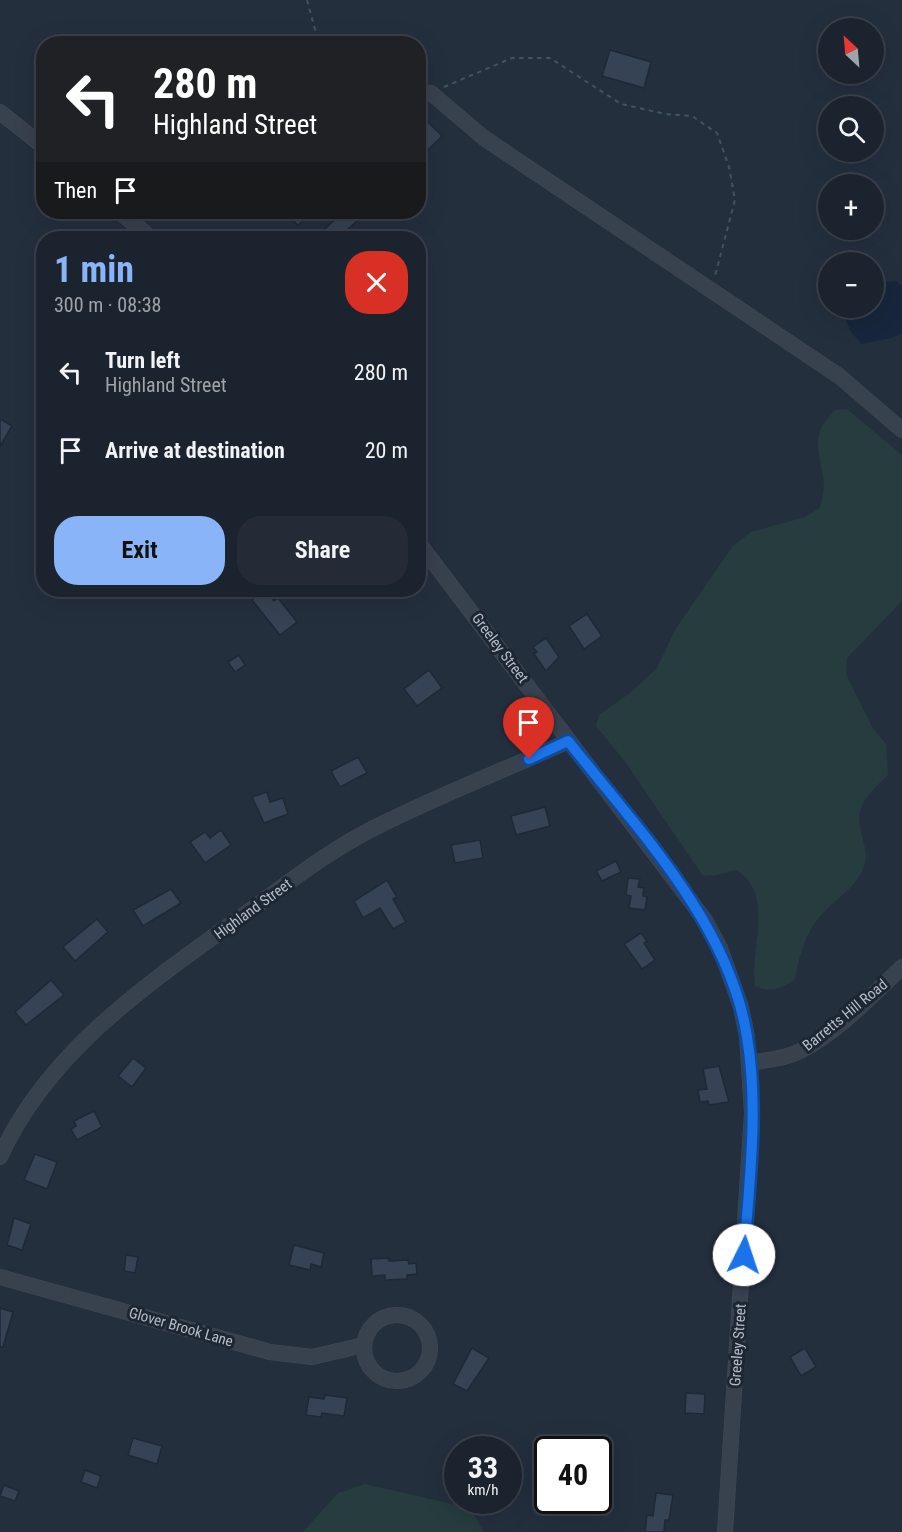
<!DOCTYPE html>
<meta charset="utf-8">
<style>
:root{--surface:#1b232e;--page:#242b36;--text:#f1f3f6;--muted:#a0a4aa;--line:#39404a;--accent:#8ab4f8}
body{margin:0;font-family:"Roboto Condensed",sans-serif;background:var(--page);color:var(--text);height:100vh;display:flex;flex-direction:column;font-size:22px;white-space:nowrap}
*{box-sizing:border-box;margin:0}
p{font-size:20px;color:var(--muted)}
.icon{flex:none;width:33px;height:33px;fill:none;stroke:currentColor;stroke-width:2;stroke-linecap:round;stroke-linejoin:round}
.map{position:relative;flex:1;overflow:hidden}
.side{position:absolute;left:36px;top:231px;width:390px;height:366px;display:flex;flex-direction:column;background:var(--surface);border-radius:24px;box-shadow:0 6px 24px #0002,0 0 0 2px var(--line)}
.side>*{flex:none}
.banner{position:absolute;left:36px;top:36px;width:390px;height:183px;border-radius:24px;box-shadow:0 6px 24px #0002,0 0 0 2px var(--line);background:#202124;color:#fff;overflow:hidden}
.needle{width:39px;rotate:334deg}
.buttons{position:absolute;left:818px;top:18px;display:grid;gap:12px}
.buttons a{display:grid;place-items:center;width:66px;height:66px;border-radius:50%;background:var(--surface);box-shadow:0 6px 24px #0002,0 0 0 2px var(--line);font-size:30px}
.speed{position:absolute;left:444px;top:1436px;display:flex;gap:12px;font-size:30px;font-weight:700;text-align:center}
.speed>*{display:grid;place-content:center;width:78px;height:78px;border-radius:50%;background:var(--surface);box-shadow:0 6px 24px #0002,0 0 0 2px var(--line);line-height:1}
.speed small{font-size:15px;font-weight:400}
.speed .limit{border:3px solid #111;border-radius:9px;background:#fff;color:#111}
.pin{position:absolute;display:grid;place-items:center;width:51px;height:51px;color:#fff;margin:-62px -26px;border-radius:50% 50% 50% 0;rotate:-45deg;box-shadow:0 0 6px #0007}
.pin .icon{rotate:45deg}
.me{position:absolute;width:66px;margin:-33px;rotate:4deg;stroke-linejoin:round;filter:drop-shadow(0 0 4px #0008)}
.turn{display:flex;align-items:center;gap:21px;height:126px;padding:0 18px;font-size:27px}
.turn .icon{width:78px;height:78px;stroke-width:2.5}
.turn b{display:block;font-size:42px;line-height:51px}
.then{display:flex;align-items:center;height:57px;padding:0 18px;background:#0003;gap:12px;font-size:22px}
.round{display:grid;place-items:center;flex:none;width:63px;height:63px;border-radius:24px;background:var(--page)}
.headline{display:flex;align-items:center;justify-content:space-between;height:102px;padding:0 18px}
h1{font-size:36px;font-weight:700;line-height:45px;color:var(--accent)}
.button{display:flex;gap:12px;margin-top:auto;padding:12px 18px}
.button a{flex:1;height:69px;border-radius:24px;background:var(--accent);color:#111;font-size:24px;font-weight:700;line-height:69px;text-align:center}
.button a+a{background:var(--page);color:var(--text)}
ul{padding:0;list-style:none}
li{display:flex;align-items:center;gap:18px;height:78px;padding:0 18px}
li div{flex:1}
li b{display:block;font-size:22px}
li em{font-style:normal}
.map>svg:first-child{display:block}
.green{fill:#263c3f}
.water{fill:#17263c}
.building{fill:#364354;stroke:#1f2835;stroke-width:1.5}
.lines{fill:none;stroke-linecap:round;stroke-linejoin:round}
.minor-casing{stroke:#414a57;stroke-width:16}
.path{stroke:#3f5557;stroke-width:2;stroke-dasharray:4.5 4.5;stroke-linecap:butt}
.minor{stroke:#38414e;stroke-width:15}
.route-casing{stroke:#114b97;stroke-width:15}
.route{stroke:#1a73e8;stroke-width:10}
.labels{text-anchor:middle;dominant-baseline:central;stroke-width:6;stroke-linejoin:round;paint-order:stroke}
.street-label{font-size:15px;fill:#b4bcc9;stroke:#1d2633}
</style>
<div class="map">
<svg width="902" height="1532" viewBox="0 0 902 1532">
<rect width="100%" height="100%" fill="#242f3e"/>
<g class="green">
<path d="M847 409 902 455V601L847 658 846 674 872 727 886 744 888 775C879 784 867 794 862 806 852 827 873 848 863 869 855 888 837 898 823 913 805 932 800 954 795 979 782 989 770 993 755 986 749 949 776 894 736 870L717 875 703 876 626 763 596 726 599 715 630 693 657 668 676 628 733 546 751 532 805 517 820 508C821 501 824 492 824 485 821 451 807 438 835 410Z"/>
<polygon points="365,1484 470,1508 484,1532 303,1532 338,1493"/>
</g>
<polygon class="water" points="897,281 902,287 902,333 891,338 862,344 851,332 840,308 873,308 873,283"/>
<g class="building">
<polygon points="610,50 651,62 644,88 602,76"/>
<polygon points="418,112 442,136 418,160"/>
<polygon points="284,212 312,212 298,225"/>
<polygon points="343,212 367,212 338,238 335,238 325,229"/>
<polygon points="0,419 12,426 0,446"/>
<polygon points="266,590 274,601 278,598 297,622 280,635 252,600"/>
<polygon points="587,614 602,636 584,649 569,626"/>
<polygon points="546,638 559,657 546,671 534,654 537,652 533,647"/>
<polygon points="239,655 245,665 235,672 228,662"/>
<polygon points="429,670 442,688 417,706 404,689"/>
<polygon points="358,757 367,773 340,787 331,771"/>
<polygon points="267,792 270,802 283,798 288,814 264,823 252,797"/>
<polygon points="545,807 550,826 516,835 511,816"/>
<polygon points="221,830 231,845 205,863 190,842 205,832 210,838"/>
<polygon points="480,840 483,858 455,863 451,845"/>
<polygon points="616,861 621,872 602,881 596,871"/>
<polygon points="628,878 640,879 638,887 644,888 643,896 647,897 645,910 629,908 631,896 626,895"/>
<polygon points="387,880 397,897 393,899 406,922 393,929 380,908 363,918 354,901"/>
<polygon points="171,889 181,903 143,926 133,910"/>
<polygon points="97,919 108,932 75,961 63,947"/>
<polygon points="641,933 647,941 644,943 655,960 642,969 624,944"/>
<polygon points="51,980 64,995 26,1025 15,1012"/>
<polygon points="133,1058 146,1068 132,1087 118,1076"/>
<polygon points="719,1066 729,1102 709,1105 708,1101 700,1102 698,1090 707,1089 703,1069"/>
<polygon points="94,1111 102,1127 77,1140 71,1129 76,1126 74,1121"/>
<polygon points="35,1154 57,1162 47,1189 24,1180"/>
<polygon points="14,1218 31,1224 22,1250 7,1245"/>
<polygon points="294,1245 324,1253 321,1267 311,1264 310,1270 289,1265"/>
<polygon points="126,1255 138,1257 135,1273 124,1271"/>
<polygon points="389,1258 389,1261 408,1260 409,1264 416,1263 417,1274 407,1275 407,1279 385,1280 385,1275 372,1276 371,1259"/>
<polygon points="0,1308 13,1312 3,1347 0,1347"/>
<polygon points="472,1348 489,1358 467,1391 453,1384"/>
<polygon points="805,1348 816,1367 801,1376 790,1357"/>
<polygon points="686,1393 705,1394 704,1414 685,1413"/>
<polygon points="325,1395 347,1398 344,1416 322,1413 321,1417 306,1415 309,1397 324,1399"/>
<polygon points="133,1438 162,1446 157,1464 128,1455"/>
<polygon points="85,1470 101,1476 97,1488 81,1482"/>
<polygon points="4,1485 19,1491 15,1501 0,1496"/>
<polygon points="656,1493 673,1495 669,1520 665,1520 664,1532 645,1532 647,1515 653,1516"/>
</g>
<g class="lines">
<defs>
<g id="minor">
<polyline points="431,93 484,138 839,376 902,430"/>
<polyline points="0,112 44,147"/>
<polyline points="120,212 151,238"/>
<polyline points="418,542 705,920 720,948 741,1007 747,1037 752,1113 725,1532"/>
<path d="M750 1063C766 1060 785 1059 800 1051 838 1032 871 996 902 967"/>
<path d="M0 1157C49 1049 152 981 245 914 287 884 328 851 374 828 437 796 504 770 569 741"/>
<polyline points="0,1277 270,1352 312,1357 364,1345"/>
<circle cx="397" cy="1348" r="33"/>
</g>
</defs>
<use href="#minor" class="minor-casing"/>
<g class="path">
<polyline points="307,0 319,44"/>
<polyline points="444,87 512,58 550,58 621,104 665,114 692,116 717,133 729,167 735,200 715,276"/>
</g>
<use href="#minor" class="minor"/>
</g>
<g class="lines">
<defs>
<path id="route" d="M529 759 568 741C637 828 730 925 747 1037 759 1109 749 1183 744 1255"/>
</defs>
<use href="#route" class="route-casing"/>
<use href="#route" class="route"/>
</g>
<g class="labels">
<g class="street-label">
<text transform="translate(500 648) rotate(53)">Greeley Street</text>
<text transform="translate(253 909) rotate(-36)">Highland Street</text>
<text transform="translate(845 1015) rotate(-39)">Barretts Hill Road</text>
<text transform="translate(181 1327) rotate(16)">Glover Brook Lane</text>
<text transform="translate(738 1345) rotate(-86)">Greeley Street</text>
</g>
</g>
</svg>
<div class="buttons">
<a><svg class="needle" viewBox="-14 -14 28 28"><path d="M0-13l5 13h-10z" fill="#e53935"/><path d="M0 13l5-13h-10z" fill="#a0a4aa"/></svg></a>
<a><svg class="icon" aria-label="search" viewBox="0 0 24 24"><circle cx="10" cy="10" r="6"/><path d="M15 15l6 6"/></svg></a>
<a>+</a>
<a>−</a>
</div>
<div class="speed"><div>33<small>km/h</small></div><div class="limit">40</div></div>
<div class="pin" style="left:529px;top:759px;background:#d93025"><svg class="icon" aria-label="arrive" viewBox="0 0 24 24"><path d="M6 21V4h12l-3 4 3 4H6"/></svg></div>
<svg class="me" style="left:744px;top:1255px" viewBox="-20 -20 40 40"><circle r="19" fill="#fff"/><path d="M0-13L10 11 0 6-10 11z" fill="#1a73e8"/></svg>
<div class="banner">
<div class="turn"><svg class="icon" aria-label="left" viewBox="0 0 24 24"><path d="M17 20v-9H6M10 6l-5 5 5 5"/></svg><div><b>280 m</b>Highland Street</div></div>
<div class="then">Then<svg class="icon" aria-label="arrive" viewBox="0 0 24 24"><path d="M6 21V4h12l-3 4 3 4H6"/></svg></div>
</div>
<section class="side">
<div class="headline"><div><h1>1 min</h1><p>300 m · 08:38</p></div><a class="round" style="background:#d93025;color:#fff"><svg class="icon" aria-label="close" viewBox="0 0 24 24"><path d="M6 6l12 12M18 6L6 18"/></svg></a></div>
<ul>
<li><svg class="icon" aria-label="left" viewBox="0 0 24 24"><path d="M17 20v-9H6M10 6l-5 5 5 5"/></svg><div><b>Turn left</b><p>Highland Street</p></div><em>280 m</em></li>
<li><svg class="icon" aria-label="arrive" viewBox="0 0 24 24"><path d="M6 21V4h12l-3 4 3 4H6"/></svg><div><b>Arrive at destination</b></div><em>20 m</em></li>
</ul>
<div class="button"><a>Exit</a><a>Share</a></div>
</section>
</div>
